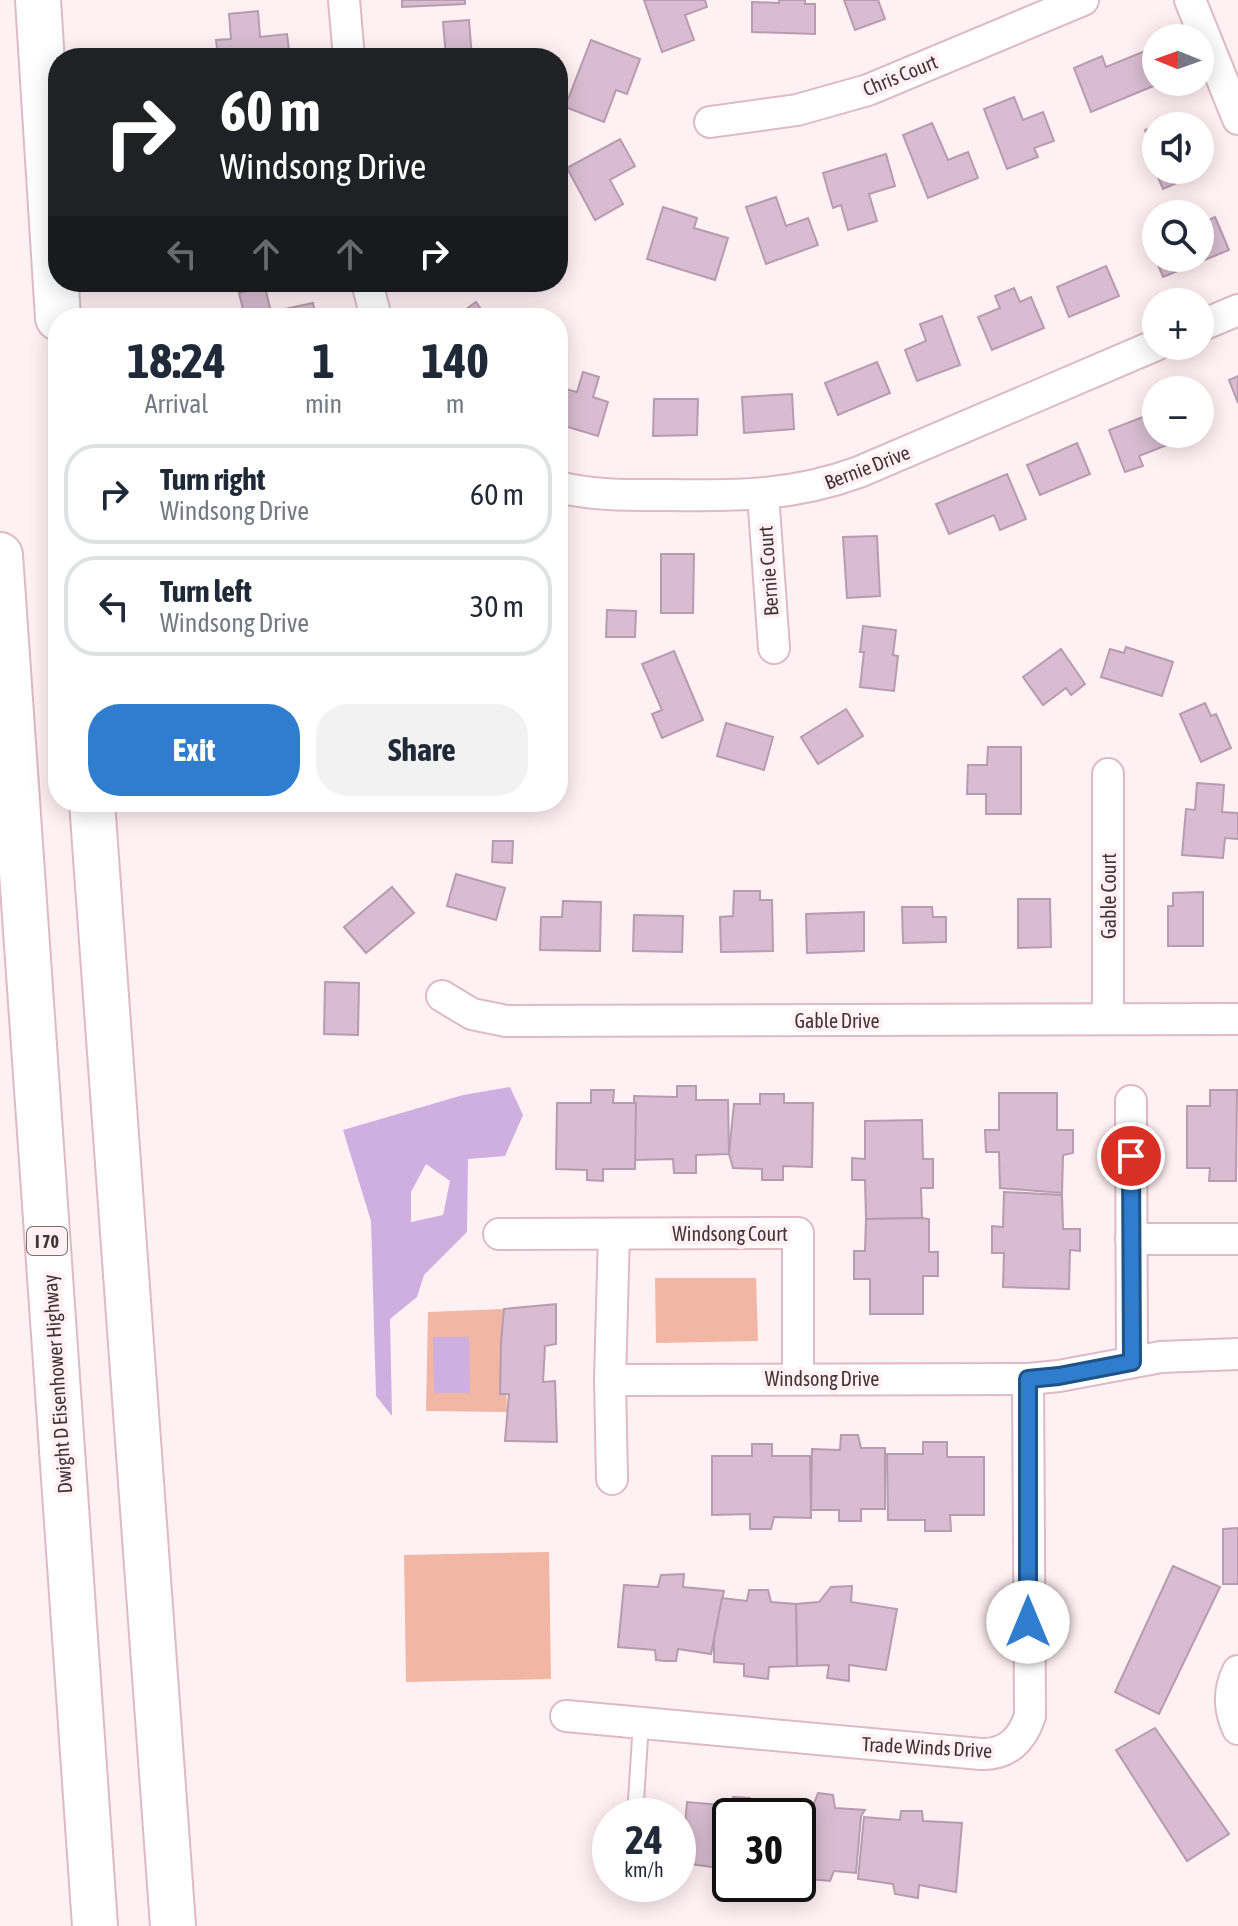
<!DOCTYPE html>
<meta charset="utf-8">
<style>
:root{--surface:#fff;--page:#f2f2f3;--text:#1f2937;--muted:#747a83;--line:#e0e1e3;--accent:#2f7ece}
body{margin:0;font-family:"Asap Condensed",sans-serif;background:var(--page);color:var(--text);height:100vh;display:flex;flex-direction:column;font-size:30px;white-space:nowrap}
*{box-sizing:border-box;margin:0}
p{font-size:26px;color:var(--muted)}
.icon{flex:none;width:44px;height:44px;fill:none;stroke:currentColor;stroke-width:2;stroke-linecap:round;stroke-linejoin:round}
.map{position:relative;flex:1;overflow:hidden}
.side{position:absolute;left:48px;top:308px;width:520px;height:504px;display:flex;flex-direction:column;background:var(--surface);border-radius:32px;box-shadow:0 4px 20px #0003}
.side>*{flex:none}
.top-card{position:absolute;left:48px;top:48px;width:520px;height:244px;border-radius:32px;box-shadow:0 4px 20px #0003;background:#202124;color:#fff;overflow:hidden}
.needle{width:52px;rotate:271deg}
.fabs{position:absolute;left:1142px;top:24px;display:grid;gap:16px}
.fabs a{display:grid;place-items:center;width:72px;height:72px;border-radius:50%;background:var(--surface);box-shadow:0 4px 20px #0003;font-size:40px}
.speed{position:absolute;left:592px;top:1798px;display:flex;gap:16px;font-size:40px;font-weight:700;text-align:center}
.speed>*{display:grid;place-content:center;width:104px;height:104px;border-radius:50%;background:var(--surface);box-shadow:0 4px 20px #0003;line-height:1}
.speed small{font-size:20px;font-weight:400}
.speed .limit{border:4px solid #111;border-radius:12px;background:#fff;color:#111}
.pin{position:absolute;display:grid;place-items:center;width:68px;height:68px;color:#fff;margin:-34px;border:4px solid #fff;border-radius:50%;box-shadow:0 2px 8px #0007}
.me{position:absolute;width:88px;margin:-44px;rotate:0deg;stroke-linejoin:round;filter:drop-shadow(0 0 6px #0008)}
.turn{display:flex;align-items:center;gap:28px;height:168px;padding:0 40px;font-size:36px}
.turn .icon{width:104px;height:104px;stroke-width:2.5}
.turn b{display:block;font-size:56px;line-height:68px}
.lanes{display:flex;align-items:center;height:76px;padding:0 40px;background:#0003;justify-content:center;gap:40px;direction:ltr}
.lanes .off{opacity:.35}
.eta{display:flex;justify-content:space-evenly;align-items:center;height:136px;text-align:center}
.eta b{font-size:48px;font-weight:700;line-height:56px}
.primary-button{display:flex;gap:16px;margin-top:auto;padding:16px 40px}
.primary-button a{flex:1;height:92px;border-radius:32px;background:var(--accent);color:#fff;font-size:32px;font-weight:700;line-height:92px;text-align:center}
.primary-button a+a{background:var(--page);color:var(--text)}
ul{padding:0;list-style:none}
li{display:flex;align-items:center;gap:24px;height:100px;margin:0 16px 12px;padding:0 24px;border:4px solid var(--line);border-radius:32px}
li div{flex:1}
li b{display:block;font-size:30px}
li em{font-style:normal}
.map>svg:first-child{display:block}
.green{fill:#f2b6a4}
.water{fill:#cfaee0;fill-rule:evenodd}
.building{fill:#d9bcd1;stroke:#b79baf;stroke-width:2}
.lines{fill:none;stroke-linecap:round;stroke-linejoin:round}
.service-casing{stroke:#ddbac6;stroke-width:18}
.minor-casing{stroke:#ddbac6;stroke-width:34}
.motorway-casing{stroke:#ddbac6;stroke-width:48}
.service{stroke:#fff;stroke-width:14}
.minor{stroke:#fff;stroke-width:30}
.motorway{stroke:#fff;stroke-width:44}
.route-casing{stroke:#1f5286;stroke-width:20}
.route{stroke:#2f7ece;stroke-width:14}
.labels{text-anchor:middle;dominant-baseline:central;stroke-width:8;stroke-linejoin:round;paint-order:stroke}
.shield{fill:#fff0f4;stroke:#7a6c70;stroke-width:2}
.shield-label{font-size:18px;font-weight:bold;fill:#413338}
.street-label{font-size:20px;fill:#413338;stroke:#fff0f4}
</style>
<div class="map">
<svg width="1238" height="1926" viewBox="0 0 1238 1926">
<rect width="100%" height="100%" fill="#fff0f4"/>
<g class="green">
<polygon points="655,1278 756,1278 758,1341 656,1343"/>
<polygon points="504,1309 507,1412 426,1411 428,1312"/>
<polygon points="549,1552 551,1679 406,1682 404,1555"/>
</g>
<g class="water">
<path d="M510 1087 523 1115 505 1156 468 1159 467 1232 424 1275 417 1297 390 1319 392 1416 376 1396 371 1221 343 1130 463 1095ZM426 1164 450 1181 443 1215 411 1222V1192Z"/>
<polygon points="433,1337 469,1337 470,1393 434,1393"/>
</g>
<g class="building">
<polygon points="402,0 465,0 465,4 402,7"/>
<polygon points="644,0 705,0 707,7 685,15 694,40 662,52"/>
<polygon points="779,0 805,0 805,4 815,4 815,34 752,32 752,2 779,3"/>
<polygon points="844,0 878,0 885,19 855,30"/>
<polygon points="258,11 260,37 287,34 290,58 218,58 216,40 231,39 229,14"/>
<polygon points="469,20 472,58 439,58 446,57 443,22"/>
<polygon points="591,40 640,59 627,94 616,90 604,122 565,107"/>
<polygon points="1150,49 1156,64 1156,82 1163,82 1091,112 1074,68 1102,56 1106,67"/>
<polygon points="1014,97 1023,120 1043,112 1054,141 1034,148 1038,157 1007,169 984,109"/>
<polygon points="1177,117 1180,126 1156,126 1156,170 1199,170 1200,173 1163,189 1147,152 1153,150 1145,130"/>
<polygon points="932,123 948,160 968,152 978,178 928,198 903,135"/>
<polygon points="620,139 635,166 610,180 623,204 595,220 567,168"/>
<polygon points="886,154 895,186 869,194 877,221 848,230 841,205 833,208 823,173"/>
<polygon points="776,197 786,226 808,218 818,245 766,264 746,207"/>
<polygon points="663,207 697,218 694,228 728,238 715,280 647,259"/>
<polygon points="1215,217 1229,250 1163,277 1150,245 1156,242 1156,258 1200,258 1200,224"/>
<polygon points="1106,266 1119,296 1069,317 1057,287"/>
<polygon points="265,287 271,312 313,303 316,318 245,318 239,293"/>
<polygon points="1014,288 1020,302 1031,297 1044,328 992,350 978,317 1000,308 995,296"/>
<polygon points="476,302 487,318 454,318"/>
<polygon points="942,316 960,365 917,381 905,350 926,341 920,324"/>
<polygon points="877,362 890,393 838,415 825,383"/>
<polygon points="583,372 599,377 593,397 608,402 598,436 558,424 558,387 577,392"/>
<polygon points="1238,376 1238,403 1229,380"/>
<polygon points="792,394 794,429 744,433 742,397"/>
<polygon points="654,399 698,399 697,435 653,436"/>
<polygon points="1156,412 1156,434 1174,434 1177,441 1139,456 1143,466 1125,472 1109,430"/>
<polygon points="1077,443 1090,474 1040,495 1027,465"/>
<polygon points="1007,474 1026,519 1000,530 994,515 949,534 936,504"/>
<polygon points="877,536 880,596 847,598 843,537"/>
<polygon points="661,554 694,554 693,613 661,613"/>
<polygon points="607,610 636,611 635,637 606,637"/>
<polygon points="863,626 896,630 893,655 898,656 894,691 860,687 864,652 860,652"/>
<polygon points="1126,647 1173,662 1162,696 1101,677 1110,649 1124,653"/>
<polygon points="1061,649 1085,684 1071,695 1066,688 1043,705 1023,677"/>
<polygon points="674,651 703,720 662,738 652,714 662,710 642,664"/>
<polygon points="1205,703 1211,716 1216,714 1231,748 1201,762 1180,714"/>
<polygon points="846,709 863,736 818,764 801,737"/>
<polygon points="726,723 773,737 764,770 717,756"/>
<polygon points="988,747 1021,747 1021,814 986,814 986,794 967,794 968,765 987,765"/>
<polygon points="1197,783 1224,785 1222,812 1238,813 1238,839 1225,838 1223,858 1182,855 1186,809 1195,810"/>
<polygon points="493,841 513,841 512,863 492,862"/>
<polygon points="456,874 505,888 496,920 447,906"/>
<polygon points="392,887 414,913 366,953 344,927"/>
<polygon points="734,891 760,891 760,900 772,900 773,951 721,952 720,917 733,916"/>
<polygon points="1203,892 1203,946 1168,946 1168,906 1173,906 1173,893"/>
<polygon points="1018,899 1050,899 1051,947 1018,948"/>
<polygon points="563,901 601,902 600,951 540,950 541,917 562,917"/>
<polygon points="902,907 932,907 933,917 946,917 946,942 903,943"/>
<polygon points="864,912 864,951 807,953 806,914"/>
<polygon points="634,915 683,916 682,952 633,951"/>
<polygon points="325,982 359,983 358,1035 324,1034"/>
<polygon points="677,1086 696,1086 696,1100 728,1100 729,1154 696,1155 696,1173 674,1173 673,1159 635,1160 634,1096 677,1097"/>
<polygon points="591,1090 614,1090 613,1103 636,1103 635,1169 603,1169 603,1181 587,1180 587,1170 556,1169 557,1103 591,1103"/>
<polygon points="1210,1090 1237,1090 1236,1181 1209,1181 1210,1168 1187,1168 1187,1106 1210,1106"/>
<polygon points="999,1093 1057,1093 1057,1130 1073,1130 1073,1153 1063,1155 1062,1193 1000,1188 999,1152 986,1152 985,1130 999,1130"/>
<polygon points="760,1094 784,1094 784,1103 813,1103 812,1167 783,1166 783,1180 762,1180 762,1169 733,1168 729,1154 734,1104 760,1104"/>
<polygon points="922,1120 923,1159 933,1159 933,1188 921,1188 922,1218 866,1219 865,1180 852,1180 852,1158 865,1159 865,1121"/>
<polygon points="1004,1192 1062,1195 1063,1229 1080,1229 1080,1251 1070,1250 1069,1289 1003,1287 1004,1253 992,1253 992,1226 1003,1227"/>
<polygon points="922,1218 929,1219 929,1252 938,1252 938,1276 923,1276 923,1314 870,1314 870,1279 854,1279 854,1251 865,1251 866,1219"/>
<polygon points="556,1304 556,1344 545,1346 543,1382 555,1381 557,1442 505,1441 509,1394 500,1394 501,1342 504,1309"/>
<polygon points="841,1435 858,1435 861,1448 885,1448 885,1509 861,1509 861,1521 839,1521 839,1510 811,1510 812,1449 840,1450"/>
<polygon points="923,1442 947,1442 947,1457 984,1457 984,1515 950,1515 951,1531 925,1531 925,1520 888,1520 887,1454 923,1454"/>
<polygon points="752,1444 772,1444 772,1456 810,1456 811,1518 774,1517 771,1529 750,1529 750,1514 712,1515 712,1456 752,1456"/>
<polygon points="1238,1528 1238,1584 1223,1584 1223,1529"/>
<polygon points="1173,1566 1220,1587 1159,1714 1115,1692"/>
<polygon points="684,1574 683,1587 724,1591 711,1654 678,1649 676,1661 665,1661 656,1660 655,1650 618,1647 624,1585 658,1587 661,1575"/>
<polygon points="852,1586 851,1602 897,1609 886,1670 849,1665 849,1681 827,1678 829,1665 797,1666 796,1604 819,1602 831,1587"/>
<polygon points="749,1590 768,1590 771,1602 796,1604 797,1666 769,1667 768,1679 744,1676 744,1664 714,1662 714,1639 722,1598 747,1601"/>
<polygon points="1155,1728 1229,1834 1187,1861 1116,1750"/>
<polygon points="818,1793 833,1795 835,1808 865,1810 861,1816 856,1873 834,1871 830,1881 809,1879 808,1867 798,1866 798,1816 792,1816 793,1804 813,1806"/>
<polygon points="733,1797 750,1798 751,1807 789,1808 788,1816 730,1816 730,1880 722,1880 719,1868 682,1863 687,1802 733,1806"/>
<polygon points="901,1811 922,1811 923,1821 962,1823 956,1892 919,1885 918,1898 895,1894 893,1884 858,1879 864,1817 900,1820"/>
</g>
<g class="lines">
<defs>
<polyline id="service" points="635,1816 641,1722"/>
<g id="minor">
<polyline points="344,0 349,58"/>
<polyline points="1190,0 1238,119"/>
<polyline points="710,122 797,110 868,90 1083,0"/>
<polyline points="367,282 376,318"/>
<polyline points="1200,326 1238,310"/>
<path d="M558 487C595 496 631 495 669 495 738 496 794 496 859 472L1156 345"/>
<polyline points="763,494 774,648"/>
<polyline points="1108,774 1108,1019"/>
<polyline points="442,996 472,1014 506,1021 1238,1019"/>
<polyline points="1131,1101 1132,1362"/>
<polyline points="499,1234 798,1233 798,1378"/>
<polyline points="1131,1239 1238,1239"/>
<polyline points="610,1380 1028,1379 1059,1376 1161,1357 1238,1354"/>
<polyline points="612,1479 610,1380 614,1234"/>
<path d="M1238 1671C1228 1691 1229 1710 1238 1729"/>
<path d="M566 1716 981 1754C1007 1755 1022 1740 1030 1716L1028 1379"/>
</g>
<g id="motorway">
<polyline points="38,0 58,318"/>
<polyline points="0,555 95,1926"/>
<polyline points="92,802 173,1926"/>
</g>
</defs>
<use href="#service" class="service-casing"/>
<use href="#minor" class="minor-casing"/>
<use href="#motorway" class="motorway-casing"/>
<use href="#service" class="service"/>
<use href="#minor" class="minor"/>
<use href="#motorway" class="motorway"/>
</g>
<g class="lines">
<defs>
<polyline id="route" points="1028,1622 1028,1379 1059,1376 1132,1362 1131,1156"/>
</defs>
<use href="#route" class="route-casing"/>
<use href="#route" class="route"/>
</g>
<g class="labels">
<rect class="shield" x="27" y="1227" width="40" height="28" rx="6"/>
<g class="shield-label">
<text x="47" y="1241">I 70</text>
</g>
<g class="street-label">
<text transform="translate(900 75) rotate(-22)">Chris Court</text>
<text transform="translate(867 467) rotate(-21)">Bernie Drive</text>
<text transform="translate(768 571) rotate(-94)">Bernie Court</text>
<text transform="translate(1108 896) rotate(-90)">Gable Court</text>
<text x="837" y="1020">Gable Drive</text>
<text x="730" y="1233">Windsong Court</text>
<text x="822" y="1378">Windsong Drive</text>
<text transform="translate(57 1384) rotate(-94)">Dwight D Eisenhower Highway</text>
<text transform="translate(927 1747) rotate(3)">Trade Winds Drive</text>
</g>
</g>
</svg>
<div class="fabs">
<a><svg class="needle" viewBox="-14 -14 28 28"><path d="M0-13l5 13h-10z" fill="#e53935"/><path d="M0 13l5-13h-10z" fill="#747a83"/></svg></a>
<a><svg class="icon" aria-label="sound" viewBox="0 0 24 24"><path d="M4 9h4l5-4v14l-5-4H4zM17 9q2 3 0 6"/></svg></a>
<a><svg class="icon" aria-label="search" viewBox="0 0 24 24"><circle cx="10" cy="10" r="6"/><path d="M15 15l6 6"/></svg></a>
<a>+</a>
<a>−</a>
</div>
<div class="speed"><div>24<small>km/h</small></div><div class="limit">30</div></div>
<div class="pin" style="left:1131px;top:1156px;background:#d93025"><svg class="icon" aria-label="arrive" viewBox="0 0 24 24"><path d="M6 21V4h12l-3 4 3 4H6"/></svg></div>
<svg class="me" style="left:1028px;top:1622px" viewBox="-20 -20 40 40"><circle r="19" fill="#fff"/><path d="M0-13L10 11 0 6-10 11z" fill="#2f7ece"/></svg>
<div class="top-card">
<div class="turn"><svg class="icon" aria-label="right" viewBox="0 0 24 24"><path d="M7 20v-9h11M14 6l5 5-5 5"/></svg><div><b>60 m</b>Windsong Drive</div></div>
<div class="lanes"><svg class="icon off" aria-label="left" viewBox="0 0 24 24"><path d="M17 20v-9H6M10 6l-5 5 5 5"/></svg><svg class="icon off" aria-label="ahead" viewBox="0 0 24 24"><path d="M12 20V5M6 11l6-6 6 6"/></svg><svg class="icon off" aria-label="ahead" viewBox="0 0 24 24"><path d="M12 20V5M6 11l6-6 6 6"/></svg><svg class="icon" aria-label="right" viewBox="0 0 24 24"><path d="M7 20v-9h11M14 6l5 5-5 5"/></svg></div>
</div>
<section class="side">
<div class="eta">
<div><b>18:24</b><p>Arrival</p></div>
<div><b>1</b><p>min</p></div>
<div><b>140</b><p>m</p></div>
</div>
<ul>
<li><svg class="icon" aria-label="right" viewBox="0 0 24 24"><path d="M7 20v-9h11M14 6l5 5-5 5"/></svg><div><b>Turn right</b><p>Windsong Drive</p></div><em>60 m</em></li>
<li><svg class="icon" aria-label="left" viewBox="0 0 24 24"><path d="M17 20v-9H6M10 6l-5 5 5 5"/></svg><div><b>Turn left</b><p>Windsong Drive</p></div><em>30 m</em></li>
</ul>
<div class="primary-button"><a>Exit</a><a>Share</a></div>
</section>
</div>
